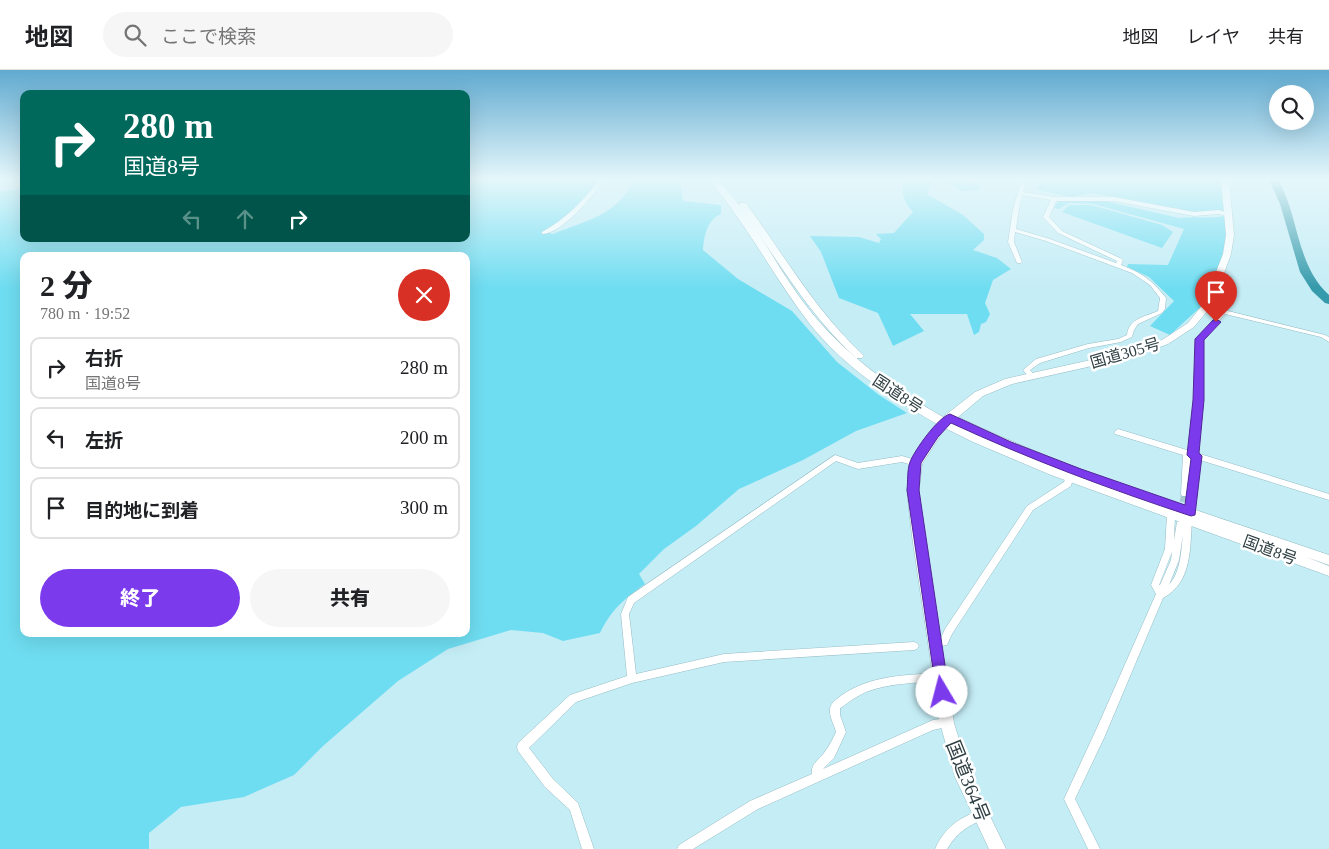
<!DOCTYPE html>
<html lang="ja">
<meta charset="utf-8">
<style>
:root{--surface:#fff;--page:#f6f6f6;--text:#202124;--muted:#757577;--line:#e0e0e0;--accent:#7c3aed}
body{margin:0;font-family:"Times New Roman","Noto Sans JP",serif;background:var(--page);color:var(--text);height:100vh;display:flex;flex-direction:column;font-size:19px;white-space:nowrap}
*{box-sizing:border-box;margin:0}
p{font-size:16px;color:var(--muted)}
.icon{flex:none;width:28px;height:28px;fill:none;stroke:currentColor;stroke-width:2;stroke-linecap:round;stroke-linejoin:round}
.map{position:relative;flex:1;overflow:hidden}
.side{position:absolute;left:20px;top:182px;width:450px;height:385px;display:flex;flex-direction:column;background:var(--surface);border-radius:10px;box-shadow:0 5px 20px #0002}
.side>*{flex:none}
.guide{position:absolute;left:20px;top:20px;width:450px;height:152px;border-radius:10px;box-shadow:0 5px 20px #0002;background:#00695c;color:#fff;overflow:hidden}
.tools{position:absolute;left:1269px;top:15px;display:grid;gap:10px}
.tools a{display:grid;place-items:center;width:45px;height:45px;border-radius:50%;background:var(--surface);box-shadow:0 5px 20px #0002;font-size:25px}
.pin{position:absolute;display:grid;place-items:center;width:42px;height:42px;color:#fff;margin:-51px -21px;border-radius:50% 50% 50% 0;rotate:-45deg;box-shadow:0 0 5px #0007}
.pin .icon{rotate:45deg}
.me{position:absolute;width:55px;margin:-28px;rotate:352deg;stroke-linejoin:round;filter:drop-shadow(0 0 4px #0008)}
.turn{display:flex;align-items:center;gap:18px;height:105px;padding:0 20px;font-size:22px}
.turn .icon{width:65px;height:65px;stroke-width:2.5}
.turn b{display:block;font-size:35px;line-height:42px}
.lanes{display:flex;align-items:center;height:48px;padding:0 20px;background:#0003;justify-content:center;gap:25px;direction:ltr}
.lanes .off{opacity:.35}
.round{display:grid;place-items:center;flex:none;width:52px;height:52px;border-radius:26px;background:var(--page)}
.overview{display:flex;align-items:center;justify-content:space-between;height:85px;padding:0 20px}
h1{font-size:30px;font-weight:800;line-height:38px}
.primary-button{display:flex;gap:10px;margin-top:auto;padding:10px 20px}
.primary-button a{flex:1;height:58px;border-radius:30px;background:var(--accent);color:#fff;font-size:20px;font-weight:800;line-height:58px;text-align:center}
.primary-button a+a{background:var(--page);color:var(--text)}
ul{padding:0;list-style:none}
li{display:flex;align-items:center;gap:15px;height:62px;margin:0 10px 8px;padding:0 10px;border:2px solid var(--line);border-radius:10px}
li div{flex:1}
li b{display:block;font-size:19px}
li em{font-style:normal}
header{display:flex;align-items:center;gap:30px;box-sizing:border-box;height:70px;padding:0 25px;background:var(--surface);border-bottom:1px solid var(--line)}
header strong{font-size:24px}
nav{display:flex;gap:28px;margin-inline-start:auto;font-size:18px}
.search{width:350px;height:45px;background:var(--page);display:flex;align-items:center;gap:12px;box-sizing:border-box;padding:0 18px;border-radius:28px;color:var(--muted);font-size:19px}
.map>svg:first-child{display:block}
.green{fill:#6fddf1;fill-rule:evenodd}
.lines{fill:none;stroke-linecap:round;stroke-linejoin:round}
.river{fill:#359aab;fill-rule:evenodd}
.minor-tunnel{stroke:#a7cad2;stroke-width:8;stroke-dasharray:8 4;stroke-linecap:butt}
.minor-casing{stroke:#95bcc4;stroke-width:1}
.highway-casing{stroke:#95bcc4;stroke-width:1}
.minor{fill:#fff;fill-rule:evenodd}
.highway{fill:#fff;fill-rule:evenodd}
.route{fill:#7c3aed;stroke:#51269a}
.labels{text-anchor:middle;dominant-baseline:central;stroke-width:5;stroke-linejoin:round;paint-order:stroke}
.street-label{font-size:16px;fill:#304044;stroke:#fff}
.near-street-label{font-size:19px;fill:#304044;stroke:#fff}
</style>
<header>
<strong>地図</strong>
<div class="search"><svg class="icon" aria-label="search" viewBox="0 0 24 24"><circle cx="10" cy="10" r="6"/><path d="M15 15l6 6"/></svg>ここで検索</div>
<nav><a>地図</a><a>レイヤ</a><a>共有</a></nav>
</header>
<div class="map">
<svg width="1329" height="779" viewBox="0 0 1329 779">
<rect width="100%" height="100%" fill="#c5edf6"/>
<g class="green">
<path d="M466 109H551L554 112 560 109H601L579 136 548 160V163L553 164C586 150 618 146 634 109H680L683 131 721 135V144C707 150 704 166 703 180L738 209 792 241 837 292 879 325 907 343 856 361 803 390 739 419 696 456 664 479 639 504 645 514C624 529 611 540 600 563L563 571 543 563 511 560 448 579 398 611 323 676 294 705 244 727 181 737 149 763V779H0V121L15 120 24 115V169H466ZM24 186H466V564H24Z"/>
<path d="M904 109H934L927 124 963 145 984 164V170L973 180 997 188 1011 199 993 210 985 233 990 244 986 252 981 254 979 262 974 265 967 244H910L924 261 893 276 878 243 839 228 821 182 810 166 859 167 879 173 881 169 876 164 894 163 913 142C904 132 900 123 904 109Z"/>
<polygon points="945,109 963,109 983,116 978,120 961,121"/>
<polygon points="1041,109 1220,109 1224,141 1196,142 1092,123 1071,127 1037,120"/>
<path d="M1101 130 1179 148C1195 146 1209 149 1224 146L1228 156 1226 181 1206 232 1170 265 1150 256 1174 231 1149 207 1127 197 1128 194 1168 195 1184 159 1093 134 1069 133 1059 139 1054 138 1058 131Z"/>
<polygon points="1069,135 1091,135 1162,155 1173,162 1162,178 1062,142"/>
</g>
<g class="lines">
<path class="river" d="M1269 109H1278C1299 146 1296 195 1329 225V234L1325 233 1312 221 1300 202 1280 134Z"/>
<polyline class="minor-tunnel" points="1182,444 1185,424"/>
<defs>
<g id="minor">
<path d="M600 109H605C594 125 562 164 542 164V162C566 149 584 130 600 109Z"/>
<path d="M1022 109H1026L1023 122 1054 127H1114L1194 142 1219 140 1231 144 1228 146 1219 144 1194 146 1114 131H1056L1049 147 1062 161 1122 189 1123 190 1121 195C1142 203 1152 210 1166 228L1165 239 1162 243 1138 254 1134 260 1132 267 1121 272 1089 278 1040 293 1030 300 1035 306 1032 308H1030L1023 300 1036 289 1088 274 1118 269 1127 265C1129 248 1145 247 1158 241L1160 228 1150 215 1132 203 1046 171 1015 162 1014 172 1022 192 1021 193H1017L1008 172 1013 139ZM1022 125 1051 130 1043 147 1058 163 1117 191 1116 193 1050 169 1016 159 1019 139Z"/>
<polygon points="1224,240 1325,265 1329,267 1329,272 1321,267 1225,244 1203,269 1202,330 1197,383 1329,424 1329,430 1200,390 1195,441 1194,443 1188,443 1187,441 1193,388 1191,387 1189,424 1188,426 1182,426 1181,424 1183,385 1115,364 1114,362 1118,359 1190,381 1196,330 1197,269 1222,241"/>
<polygon points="835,385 858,393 902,386 919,391 920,393 916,396 902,392 858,399 836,391 634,533 629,544 636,604 724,584 914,572 917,573 919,576 917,579 914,580 724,592 632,613 576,632 529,678 553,709 578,733 594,779 582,779 570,740 545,717 518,681 517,677 518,673 570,625 627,606 621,544 628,527"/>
<polygon points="1069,405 1072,406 1073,408 1071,416 1033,440 952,564 947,575 935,577 932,576 930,573 932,570 941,568 945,559 1027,436 1064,412 1066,406"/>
<path d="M1171 442 1174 443 1175 445 1174 470 1177 452 1180 451 1184 453 1185 448 1188 447 1191 448 1192 450C1190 478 1192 513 1163 528L1104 668 1075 729 1100 779H1088L1064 729 1096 660 1156 524 1151 515 1165 479 1167 445 1168 443ZM1183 464C1181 482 1181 501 1169 515L1179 490ZM1172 482 1171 490 1160 515H1159Z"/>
<path d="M940 603 943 604 945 607 943 610 940 611C915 613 889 613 866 622 857 626 850 631 842 637L840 638V645L846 662 834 688 823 699 933 650 947 648 951 650 952 653 951 656 933 660 758 739 693 779H677L679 775 750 731 812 704C810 693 821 689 826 680 830 675 833 668 836 662 834 654 829 647 830 639 831 632 837 629 842 625 871 605 907 605 940 603Z"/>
<path d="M980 740 984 741 985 745 984 749C966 757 958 762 947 779H935C945 757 959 748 980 740Z"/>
</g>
<g id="highway">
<path d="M708 109H716C748 139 770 185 796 222 835 278 884 313 943 347L975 322 1005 309 1127 282 1162 270 1188 253 1204 233 1223 184 1226 165 1221 109H1229L1234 165 1231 184 1213 234 1194 257 1168 274 1132 287 1012 314 983 326 958 347C1077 404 1204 442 1329 485V495L1306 487 1329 496V506L1051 405 973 372 945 358 922 394 919 420 924 466 954 653 970 705 1006 779H989L955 707 940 653 912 466 907 420 910 393 937 354C890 327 843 296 809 253 773 206 747 154 708 109Z"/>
<path d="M740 133H746C784 185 815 240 862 284L864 286 862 288H856C808 244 776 188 739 135Z"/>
</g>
</defs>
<use href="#minor" class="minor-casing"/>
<use href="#highway" class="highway-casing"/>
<use href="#minor" class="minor"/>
<use href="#highway" class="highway"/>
</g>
<linearGradient id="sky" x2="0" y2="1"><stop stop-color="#60aad0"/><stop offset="0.5" stop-color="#e5f7fb"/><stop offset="1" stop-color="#e5f7fb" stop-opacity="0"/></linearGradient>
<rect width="1329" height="218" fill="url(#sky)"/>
<path class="route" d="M1216 249 1221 252 1204 270V330L1199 383 1202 386 1195 445 1191 446C1109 419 1029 389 951 353L938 367 921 393 919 420 949 622 947 627 942 629 937 627 907 420C908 411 907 400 910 392 914 381 938 347 950 344L1011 372 1081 399 1185 435 1191 389 1187 385 1193 330 1195 269 1213 250Z"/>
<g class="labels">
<g class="street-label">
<text transform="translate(1125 283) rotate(-16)">国道305号</text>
<text transform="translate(898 324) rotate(33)">国道8号</text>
<text transform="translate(1270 480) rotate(20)">国道8号</text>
</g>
<g class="near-street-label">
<text transform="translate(968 711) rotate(68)">国道364号</text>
</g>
</g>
</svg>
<div class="tools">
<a><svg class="icon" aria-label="search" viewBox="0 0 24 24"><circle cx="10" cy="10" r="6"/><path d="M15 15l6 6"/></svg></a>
</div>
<div class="pin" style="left:1216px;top:252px;background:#d93025"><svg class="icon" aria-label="arrive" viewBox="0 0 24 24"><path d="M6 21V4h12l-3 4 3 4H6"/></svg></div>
<svg class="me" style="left:942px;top:622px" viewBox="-20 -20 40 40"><circle r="19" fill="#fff"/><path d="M0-13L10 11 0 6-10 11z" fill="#7c3aed"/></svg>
<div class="guide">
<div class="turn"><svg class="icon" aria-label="right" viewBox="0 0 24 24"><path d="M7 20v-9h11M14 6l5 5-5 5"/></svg><div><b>280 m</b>国道8号</div></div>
<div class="lanes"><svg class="icon off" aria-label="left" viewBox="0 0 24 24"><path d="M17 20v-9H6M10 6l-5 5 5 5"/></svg><svg class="icon off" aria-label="ahead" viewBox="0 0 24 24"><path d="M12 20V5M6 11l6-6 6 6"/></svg><svg class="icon" aria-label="right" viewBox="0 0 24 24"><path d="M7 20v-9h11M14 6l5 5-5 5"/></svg></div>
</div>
<section class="side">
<div class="overview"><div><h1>2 分</h1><p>780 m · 19:52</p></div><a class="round" style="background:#d93025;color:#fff"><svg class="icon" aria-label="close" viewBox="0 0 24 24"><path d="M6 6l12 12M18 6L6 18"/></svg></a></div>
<ul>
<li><svg class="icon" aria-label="right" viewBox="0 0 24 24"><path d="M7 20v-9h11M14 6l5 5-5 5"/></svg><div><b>右折</b><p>国道8号</p></div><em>280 m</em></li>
<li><svg class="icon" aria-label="left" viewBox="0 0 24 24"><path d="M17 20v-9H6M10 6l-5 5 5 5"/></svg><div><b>左折</b></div><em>200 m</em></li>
<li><svg class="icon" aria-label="arrive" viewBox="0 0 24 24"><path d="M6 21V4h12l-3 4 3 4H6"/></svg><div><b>目的地に到着</b></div><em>300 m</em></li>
</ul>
<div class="primary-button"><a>終了</a><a>共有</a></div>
</section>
</div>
